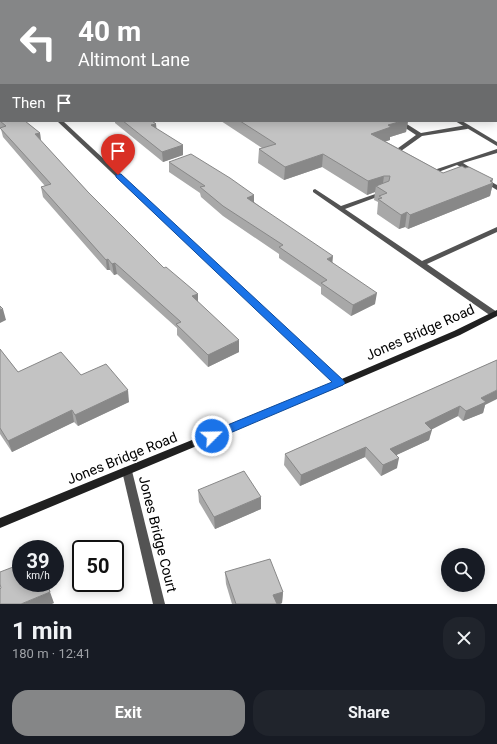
<!DOCTYPE html>
<meta charset="utf-8">
<style>
:root{--surface:#171b24;--page:#20242c;--text:#f1f3f6;--muted:#9ea1a6;--accent:#858687}
body{margin:0;font-family:Roboto,sans-serif;background:var(--page);color:var(--text);height:100vh;display:flex;flex-direction:column;font-size:15px;white-space:nowrap}
*{box-sizing:border-box;margin:0}
p{font-size:13px;color:var(--muted)}
.icon{flex:none;width:22px;height:22px;fill:none;stroke:currentColor;stroke-width:2;stroke-linecap:round;stroke-linejoin:round}
.map{position:relative;height:604px;overflow:hidden}
.side{display:flex;flex-direction:column;background:var(--surface);flex:1}
.side>*{flex:none}
.top-card{position:absolute;left:0px;top:0px;width:497px;height:122px;box-shadow:0 2px 10px #0003;background:#858687;color:#fff;overflow:hidden}
.fabs{position:absolute;left:441px;top:548px;display:grid;gap:8px}
.fabs a{display:grid;place-items:center;width:44px;height:44px;border-radius:50%;background:var(--surface);box-shadow:0 2px 10px #0003;font-size:20px}
.speed{position:absolute;left:12px;top:540px;display:flex;gap:8px;font-size:20px;font-weight:700;text-align:center}
.speed>*{display:grid;place-content:center;width:52px;height:52px;border-radius:50%;background:var(--surface);box-shadow:0 2px 10px #0003;line-height:1}
.speed small{font-size:10px;font-weight:400}
.speed .limit{border:2px solid #111;border-radius:6px;background:#fff;color:#111}
.pin{position:absolute;display:grid;place-items:center;width:34px;height:34px;color:#fff;margin:-41px -17px;border-radius:50% 50% 50% 0;rotate:-45deg;box-shadow:0 0 4px #0007}
.pin .icon{rotate:45deg}
.me{position:absolute;width:44px;margin:-22px;rotate:67deg;stroke-linejoin:round;filter:drop-shadow(0 0 3px #0008)}
.turn{display:flex;align-items:center;gap:14px;height:84px;padding:0 12px;font-size:18px}
.turn .icon{width:52px;height:52px;stroke-width:2.5}
.turn b{display:block;font-size:28px;line-height:34px}
.then{display:flex;align-items:center;height:38px;padding:0 12px;background:#0003;gap:8px;font-size:15px}
.round{display:grid;place-items:center;flex:none;width:42px;height:42px;border-radius:16px;background:var(--page)}
.overview{display:flex;align-items:center;justify-content:space-between;height:68px;padding:0 12px}
h1{font-size:24px;font-weight:700;line-height:30px}
.button{display:flex;gap:8px;margin-top:auto;padding:8px 12px}
.button a{flex:1;height:46px;border-radius:16px;background:var(--accent);color:#fff;font-size:16px;font-weight:700;line-height:46px;text-align:center}
.button a+a{background:var(--page);color:var(--text)}
.map>svg:first-child{display:block}
.green{fill:#dadada}
.lines{fill:none;stroke-linecap:round;stroke-linejoin:round}
.path{stroke:#757575;stroke-width:1.5;stroke-dasharray:0.5 1;stroke-linecap:butt}
.service{fill:#535353;fill-rule:evenodd}
.minor{fill:#535353;fill-rule:evenodd}
.tertiary{fill:#535353;fill-rule:evenodd}
.secondary{fill:#202020;fill-rule:evenodd}
.wall{fill:#a8a8a8}
.shaded-wall{fill:#888}
.building{fill:#c3c3c3;stroke:#888}
.route{fill:#1a73e8;stroke:#114b97}
.labels{text-anchor:middle;dominant-baseline:central;stroke-width:3.5;stroke-linejoin:round;paint-order:stroke}
.near-street-label{font-size:14px;fill:#000;stroke:#fff}
</style>
<div class="map">
<svg width="497" height="604" viewBox="0 0 497 604">
<rect width="100%" height="100%" fill="#fff"/>
<polygon class="green" points="0,0 260,0 1,1 0,84"/>
<g class="lines">
<polyline class="path" points="0,35 1,33"/>
<g class="service">
<polygon points="395,121 402,121 421,133 467,125 470,127 467,129 422,136 401,151 407,155 404,157 394,151 416,135"/>
<polygon points="497,149 497,153 463,163 477,172 477,174 473,174 457,165 433,174 425,169 428,167 434,170"/>
<polygon points="484,178 497,185 497,190 482,181 481,180"/>
<polygon points="315,189 341,206 381,192 385,192 385,194 345,209 422,261 497,227 497,232 427,264 497,312 497,316 491,316 313,192 313,190"/>
</g>
<g class="minor">
<rect x="496" y="22" width="1" height="3"/>
<polygon points="57,121 63,121 343,381 345,383 343,385 337,385"/>
<polygon points="127,467 131,468 132,471 165,604 153,604 122,471 123,468"/>
</g>
<g class="tertiary">
<polygon points="297,0 301,0 302,1 298,1"/>
<polygon points="455,121 462,121 497,142 497,146"/>
</g>
<polygon class="secondary" points="497,310 497,316 460,335 343,385 0,528 0,518 337,381 454,331"/>
</g>
<g class="wall">
<polygon points="323,0 383,0 383,1 324,1"/>
<polygon points="0,102 40,133 41,141 88,192 164,268 198,294 198,302 239,352 208,367 177,335 177,328 117,274 114,275 110,270 107,270 43,197 41,187 45,186 3,137 1,129 0,129"/>
<polygon points="115,121 152,121 156,124 156,129 183,145 183,155 163,162 115,123"/>
<polygon points="221,121 408,121 406,132 390,137 390,140 385,141 443,173 493,182 490,196 408,229 405,227 399,229 377,214 378,202 374,200 375,192 367,195 322,167 284,180 258,163 259,149 262,148"/>
<polygon points="169,162 254,195 254,202 332,262 375,304 351,316 321,294 321,287 279,258 279,254 223,216 201,197 200,193 169,172"/>
<polygon points="0,349 18,372 81,375 129,402 78,426 74,422 12,452 0,434"/>
<polygon points="497,360 483,413 463,421 458,416 431,429 429,440 396,455 397,468 381,476 365,457 300,486 284,465 285,454"/>
<polygon points="198,490 261,497 261,509 215,529 199,502"/>
<polygon points="225,572 283,592 282,603 280,604 232,604 226,584"/>
</g>
<g class="shaded-wall">
<polygon points="402,121 408,121 406,132 390,137 390,140 369,147 371,134 388,125"/>
<polygon points="156,124 157,133 151,125"/>
<polygon points="40,133 41,142 35,134"/>
<polygon points="183,145 183,155 163,162 162,152"/>
<polygon points="323,154 322,167 284,180 285,167"/>
<polygon points="384,176 382,190 376,186 375,192 367,195 368,181"/>
<polygon points="493,179 492,183 493,183 490,196 408,229 410,215"/>
<polygon points="254,195 254,206 247,198"/>
<polygon points="407,212 405,227 399,229 401,215"/>
<polygon points="333,256 332,267 327,259"/>
<polygon points="108,259 110,270 107,270 106,260"/>
<polygon points="115,263 117,274 114,275 112,264"/>
<polygon points="377,293 375,304 351,316 353,305"/>
<polygon points="198,294 198,305 192,296"/>
<polygon points="3,309 6,320 0,323 0,310"/>
<polygon points="239,340 239,352 208,367 208,355"/>
<polygon points="128,390 129,402 78,426 75,415"/>
<polygon points="497,390 497,399 485,405 483,413 463,421 466,411 481,398"/>
<polygon points="460,406 458,416 423,434 425,423"/>
<polygon points="72,410 74,422 12,452 8,441"/>
<polygon points="432,430 429,440 388,459 390,449"/>
<polygon points="366,447 365,457 300,486 301,475"/>
<polygon points="399,458 397,468 381,476 383,465"/>
<polygon points="261,497 261,509 215,529 214,517"/>
<polygon points="50,592 54,603 52,604 21,604"/>
<polygon points="283,592 282,603 280,604 273,604 273,595"/>
</g>
<g class="building">
<polygon points="332,0 383,0 383,1 334,1"/>
<polygon points="0,102 1,102 1,121 25,121 40,133 35,134 88,192 164,268 166,267 198,294 192,296 239,340 208,355 176,324 181,322 115,263 112,264 108,259 106,260 41,187 51,184 0,128 6,126 0,121"/>
<polygon points="123,121 152,121 156,124 151,125 183,145 162,152"/>
<polygon points="240,121 402,121 388,125 391,127 371,134 443,173 462,166 465,168 469,167 493,179 490,181 493,183 410,215 407,212 401,215 378,199 382,198 379,196 387,193 376,186 389,181 390,176 384,176 368,181 323,154 285,167 259,149 276,144"/>
<polygon points="191,154 230,178 254,195 247,198 333,256 327,259 377,293 353,305 321,283 327,280 279,247 283,245 223,206 200,187 205,186 169,162"/>
<polygon points="0,306 3,309 0,310"/>
<polygon points="0,349 18,372 61,352 81,375 106,364 128,390 75,415 72,410 8,441 0,428"/>
<polygon points="497,360 497,390 481,398 486,402 466,411 460,406 425,423 432,430 390,449 399,458 383,465 366,447 301,475 285,454"/>
<polygon points="244,471 261,497 214,517 198,490"/>
<polygon points="270,559 283,592 273,595 277,604 236,604 225,572"/>
<polygon points="21,564 21,583 47,583 50,592 21,604 0,604 0,589 1,588 0,584 0,572"/>
</g>
<polygon class="route" points="116,174 121,174 343,380 345,383 343,385 216,439 208,439 206,436 208,433 332,382 116,177"/>
<g class="labels">
<g class="near-street-label">
<text transform="translate(420 332) rotate(-24)">Jones Bridge Road</text>
<text transform="translate(122 458) rotate(-22)">Jones Bridge Road</text>
<text transform="translate(158 534) rotate(76)">Jones Bridge Court</text>
</g>
</g>
</svg>
<div class="fabs">
<a><svg class="icon" aria-label="search" viewBox="0 0 24 24"><circle cx="10" cy="10" r="6"/><path d="M15 15l6 6"/></svg></a>
</div>
<div class="speed"><div>39<small>km/h</small></div><div class="limit">50</div></div>
<div class="pin" style="left:118px;top:175px;background:#d93025"><svg class="icon" aria-label="arrive" viewBox="0 0 24 24"><path d="M6 21V4h12l-3 4 3 4H6"/></svg></div>
<svg class="me" style="left:212px;top:436px" viewBox="-20 -20 40 40"><circle r="17" fill="#1a73e8" stroke="#fff" stroke-width="3"/><path d="M0-11L8 9 0 5-8 9z" fill="#fff"/></svg>
<div class="top-card">
<div class="turn"><svg class="icon" aria-label="left" viewBox="0 0 24 24"><path d="M17 20v-9H6M10 6l-5 5 5 5"/></svg><div><b>40 m</b>Altimont Lane</div></div>
<div class="then">Then<svg class="icon" aria-label="arrive" viewBox="0 0 24 24"><path d="M6 21V4h12l-3 4 3 4H6"/></svg></div>
</div>
</div>
<section class="side">
<div class="overview"><div><h1>1 min</h1><p>180 m · 12:41</p></div><a class="round"><svg class="icon" aria-label="close" viewBox="0 0 24 24"><path d="M6 6l12 12M18 6L6 18"/></svg></a></div>
<div class="button"><a>Exit</a><a>Share</a></div>
</section>
